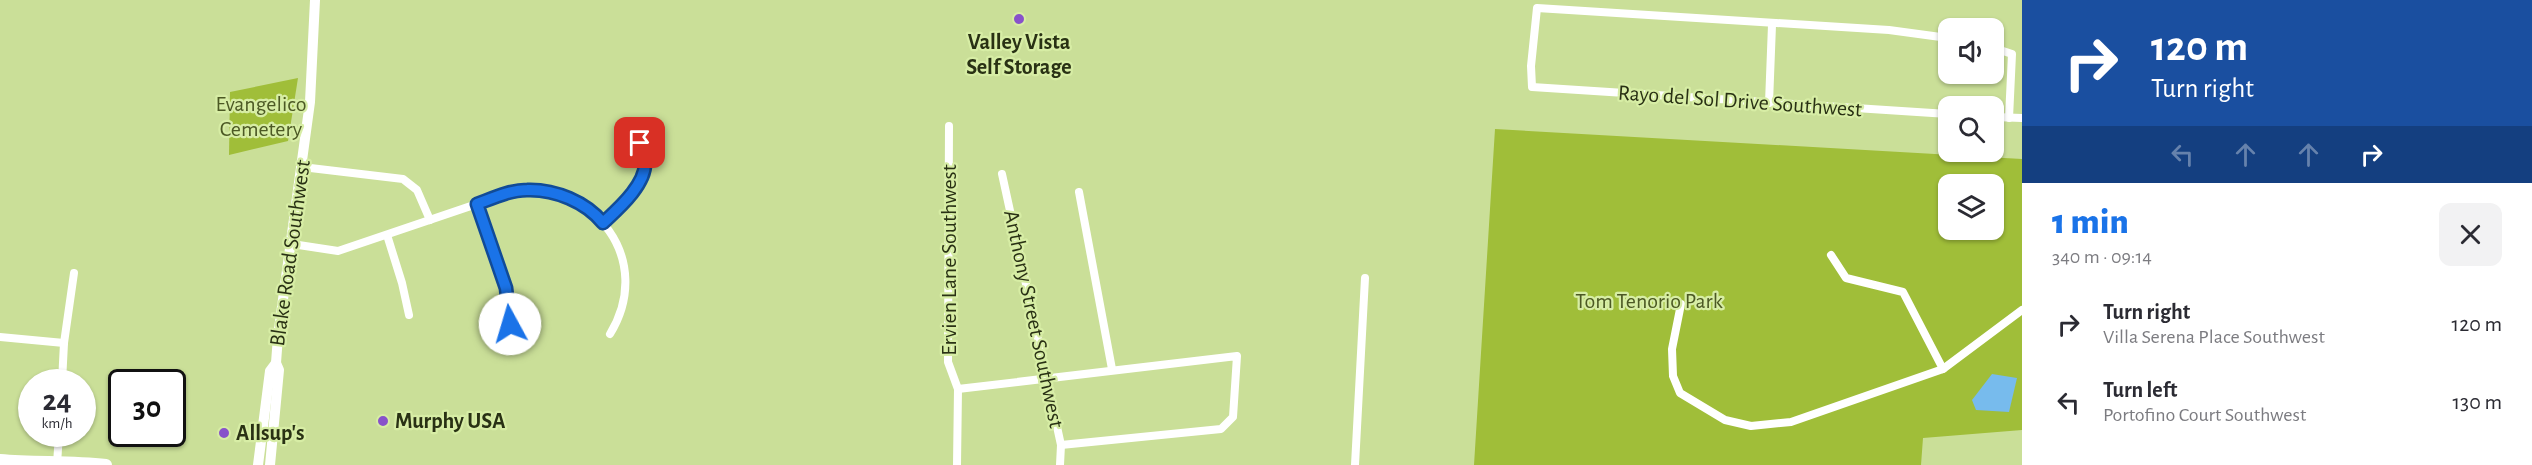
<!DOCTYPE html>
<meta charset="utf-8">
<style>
:root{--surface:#fff;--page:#f2f2f3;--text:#2b2b33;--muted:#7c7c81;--accent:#1a73e8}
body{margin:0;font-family:"Alegreya Sans",sans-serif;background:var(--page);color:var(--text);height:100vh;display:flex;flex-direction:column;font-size:22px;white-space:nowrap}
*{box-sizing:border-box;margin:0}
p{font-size:20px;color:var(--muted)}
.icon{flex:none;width:33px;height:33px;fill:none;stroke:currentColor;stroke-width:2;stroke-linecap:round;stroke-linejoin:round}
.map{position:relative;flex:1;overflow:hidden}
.drawer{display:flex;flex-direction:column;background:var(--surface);width:510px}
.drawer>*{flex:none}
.hud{background:#1a4fa0;color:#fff;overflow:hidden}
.buttons{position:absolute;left:1938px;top:18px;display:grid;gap:12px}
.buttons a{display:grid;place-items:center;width:66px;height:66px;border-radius:12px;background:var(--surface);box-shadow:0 2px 4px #0004;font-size:30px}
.speed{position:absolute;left:18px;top:369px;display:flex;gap:12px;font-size:30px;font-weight:700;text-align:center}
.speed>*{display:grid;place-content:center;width:78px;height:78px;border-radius:50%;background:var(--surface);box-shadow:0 2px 4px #0004;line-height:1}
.speed small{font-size:15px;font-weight:400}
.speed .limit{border:3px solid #111;border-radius:9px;background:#fff;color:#111}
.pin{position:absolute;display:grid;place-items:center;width:51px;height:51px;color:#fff;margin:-26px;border-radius:12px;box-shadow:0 3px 9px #0006}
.me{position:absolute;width:66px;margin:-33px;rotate:354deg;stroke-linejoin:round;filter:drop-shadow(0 0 4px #0008)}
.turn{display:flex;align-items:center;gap:21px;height:126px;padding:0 30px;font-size:27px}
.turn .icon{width:78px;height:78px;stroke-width:2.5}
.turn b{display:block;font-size:42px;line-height:51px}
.lanes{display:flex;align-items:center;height:57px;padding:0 30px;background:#0003;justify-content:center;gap:30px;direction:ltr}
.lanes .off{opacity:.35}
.round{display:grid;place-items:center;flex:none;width:63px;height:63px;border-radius:12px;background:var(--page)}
.overview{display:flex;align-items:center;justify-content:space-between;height:102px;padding:0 30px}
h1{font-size:36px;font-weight:800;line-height:45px;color:var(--accent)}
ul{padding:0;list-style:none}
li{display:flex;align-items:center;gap:18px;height:78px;padding:0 30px}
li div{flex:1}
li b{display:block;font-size:22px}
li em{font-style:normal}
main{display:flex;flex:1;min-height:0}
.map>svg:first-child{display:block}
.green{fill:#a0be39;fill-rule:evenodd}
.water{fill:#77bbed}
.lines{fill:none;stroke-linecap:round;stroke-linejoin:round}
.minor{stroke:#fff;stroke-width:8}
.secondary{stroke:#fff;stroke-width:10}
.primary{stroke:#fff;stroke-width:12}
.route-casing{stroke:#114b97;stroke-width:15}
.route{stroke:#1a73e8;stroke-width:10}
.poi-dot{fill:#8852ca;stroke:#d7eda5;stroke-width:2}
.labels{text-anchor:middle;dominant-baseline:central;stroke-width:4.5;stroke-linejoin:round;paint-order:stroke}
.poi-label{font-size:22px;font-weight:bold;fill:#293114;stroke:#d7eda5;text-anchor:start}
.street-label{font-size:22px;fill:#293114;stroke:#d7eda5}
.park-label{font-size:22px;fill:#4c5924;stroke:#d7eda5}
</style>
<main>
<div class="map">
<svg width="2022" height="465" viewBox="0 0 2022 465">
<rect width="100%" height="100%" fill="#cadf98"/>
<g class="green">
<polygon points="298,78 288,141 229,155 230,92"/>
<path d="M1495 129 2022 159V430L1923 438 1921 465H1474ZM1948 184H1994V230H1948Z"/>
</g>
<polygon class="water" points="1992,374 2017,378 2009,412 1976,410 1972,400"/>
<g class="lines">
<g class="minor">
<polyline points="1948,38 1889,30 1537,8 1531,66 1532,87 1948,114"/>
<polyline points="1994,48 2012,54 2009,118"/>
<polyline points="1769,103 1772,25"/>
<polyline points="1994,117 2022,118"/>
<polyline points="949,126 948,362 958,389 957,465"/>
<polyline points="302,167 403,179 417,190 430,220"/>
<polyline points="1002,174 1061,445 1060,465"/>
<polyline points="1079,192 1112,369"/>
<polyline points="477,204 506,288 510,324"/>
<path d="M603 223C618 209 647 184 645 161 645 155 642 149 640 143"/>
<polyline points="387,235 402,283 409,315"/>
<path d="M292 244 338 251 512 192C595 179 655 261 610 334"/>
<polyline points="1831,255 1846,278 1903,292 1943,369"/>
<polyline points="1681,304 1672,349 1673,376 1680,393 1725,420 1751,426 1791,422 1943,369 2022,310"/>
<polyline points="0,337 64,343"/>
<polyline points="62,382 64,343 74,273"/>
<polyline points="958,389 1237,356 1233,417 1221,429 1061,445"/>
<polyline points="57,464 59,434"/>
<polyline points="1355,465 1365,278"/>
</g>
<g class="secondary">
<polyline points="258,465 270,371 276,363"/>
<polyline points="270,465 279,370 276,363 278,336 310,102 315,0"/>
</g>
<path class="primary" d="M0 460C36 463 70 461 106 465"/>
</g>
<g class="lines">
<defs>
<path id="route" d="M510 324 506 288 477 204C493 198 510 190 527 190 555 189 586 202 603 223 618 209 647 184 645 161 645 155 642 149 640 143"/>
</defs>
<use href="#route" class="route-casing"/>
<use href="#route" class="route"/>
</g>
<g class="poi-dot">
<circle cx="1019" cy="19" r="6"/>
<circle cx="383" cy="421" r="6"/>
<circle cx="224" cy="433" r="6"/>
</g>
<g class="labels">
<g class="poi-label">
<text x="1019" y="42" text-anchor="middle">Valley Vista<tspan x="1019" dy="25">Self Storage</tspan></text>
<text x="395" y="421">Murphy USA</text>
<text x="236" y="433">Allsup's</text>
</g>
<g class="street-label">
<text transform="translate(1740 101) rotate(4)">Rayo del Sol Drive Southwest</text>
<text transform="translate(290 253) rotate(-82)">Blake Road Southwest</text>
<text transform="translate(949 260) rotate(-90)">Ervien Lane Southwest</text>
<text transform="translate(1034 319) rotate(78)">Anthony Street Southwest</text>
</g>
<g class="park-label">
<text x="261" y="104">Evangelico<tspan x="261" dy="25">Cemetery</tspan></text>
<text x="1649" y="301">Tom Tenorio Park</text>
</g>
</g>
</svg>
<div class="buttons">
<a><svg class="icon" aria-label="sound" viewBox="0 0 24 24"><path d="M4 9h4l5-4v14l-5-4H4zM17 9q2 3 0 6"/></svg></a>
<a><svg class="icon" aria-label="search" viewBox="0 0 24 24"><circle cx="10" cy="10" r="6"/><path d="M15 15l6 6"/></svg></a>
<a><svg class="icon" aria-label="layers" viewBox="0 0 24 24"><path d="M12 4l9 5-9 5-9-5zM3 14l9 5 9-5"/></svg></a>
</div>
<div class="speed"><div>24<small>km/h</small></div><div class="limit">30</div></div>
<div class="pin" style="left:640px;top:143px;background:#d93025"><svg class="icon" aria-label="arrive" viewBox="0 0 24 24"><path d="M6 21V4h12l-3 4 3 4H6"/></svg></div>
<svg class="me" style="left:510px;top:324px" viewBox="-20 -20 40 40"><circle r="19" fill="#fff"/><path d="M0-13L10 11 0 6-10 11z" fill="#1a73e8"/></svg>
</div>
<section class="drawer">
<div class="hud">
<div class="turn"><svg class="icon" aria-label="right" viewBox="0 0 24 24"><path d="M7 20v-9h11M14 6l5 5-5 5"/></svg><div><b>120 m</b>Turn right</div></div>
<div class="lanes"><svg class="icon off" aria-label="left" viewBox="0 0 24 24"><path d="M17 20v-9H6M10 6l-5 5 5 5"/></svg><svg class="icon off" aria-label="ahead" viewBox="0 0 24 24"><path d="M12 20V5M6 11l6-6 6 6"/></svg><svg class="icon off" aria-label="ahead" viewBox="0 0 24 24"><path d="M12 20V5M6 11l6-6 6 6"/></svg><svg class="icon" aria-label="right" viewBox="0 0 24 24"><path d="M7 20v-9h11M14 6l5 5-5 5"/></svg></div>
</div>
<div class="overview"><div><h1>1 min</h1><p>340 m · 09:14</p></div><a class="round"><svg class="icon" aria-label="close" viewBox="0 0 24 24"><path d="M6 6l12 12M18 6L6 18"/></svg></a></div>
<ul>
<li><svg class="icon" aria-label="right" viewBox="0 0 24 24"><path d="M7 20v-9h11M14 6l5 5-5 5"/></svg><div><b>Turn right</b><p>Villa Serena Place Southwest</p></div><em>120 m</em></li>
<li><svg class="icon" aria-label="left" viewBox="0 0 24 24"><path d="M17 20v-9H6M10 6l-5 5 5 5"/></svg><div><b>Turn left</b><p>Portofino Court Southwest</p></div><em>130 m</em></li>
</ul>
</section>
</main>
